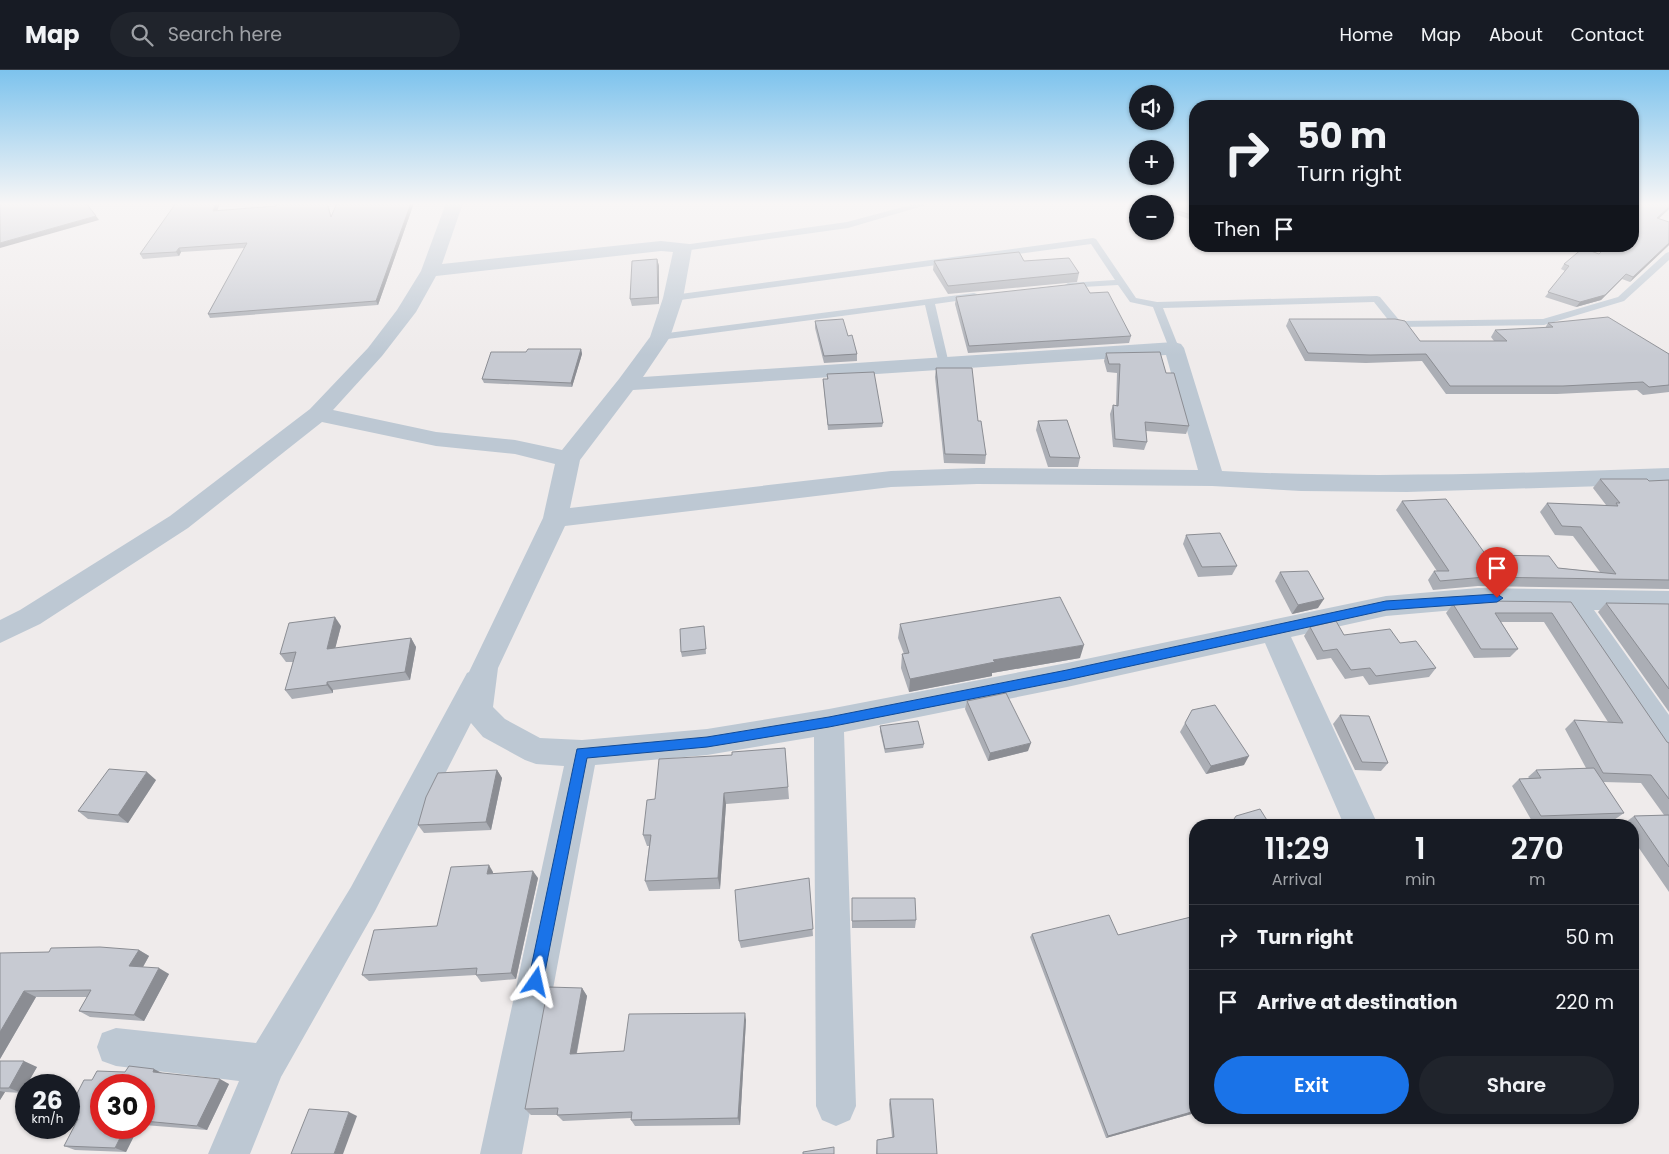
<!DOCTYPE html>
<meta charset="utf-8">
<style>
:root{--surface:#171b24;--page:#20242c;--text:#f1f3f6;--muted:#9ea1a6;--line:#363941;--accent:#1a73e8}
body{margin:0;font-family:Poppins,sans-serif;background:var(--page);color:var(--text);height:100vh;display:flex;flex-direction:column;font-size:19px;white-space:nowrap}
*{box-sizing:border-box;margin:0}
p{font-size:16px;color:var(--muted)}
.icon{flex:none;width:28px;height:28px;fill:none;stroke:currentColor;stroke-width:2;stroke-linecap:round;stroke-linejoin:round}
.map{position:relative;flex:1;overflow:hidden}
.sheet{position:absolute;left:1189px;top:749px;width:450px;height:305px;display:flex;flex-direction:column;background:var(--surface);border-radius:20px;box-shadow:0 1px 4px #0004}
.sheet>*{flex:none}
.banner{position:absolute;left:1189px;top:30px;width:450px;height:152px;border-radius:20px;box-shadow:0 1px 4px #0004;background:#171b24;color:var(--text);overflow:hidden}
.tools{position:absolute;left:1129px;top:15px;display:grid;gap:10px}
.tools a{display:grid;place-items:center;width:45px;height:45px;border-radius:50%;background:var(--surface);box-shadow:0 1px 4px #0004;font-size:25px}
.speed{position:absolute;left:15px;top:1004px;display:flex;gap:10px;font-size:25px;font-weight:700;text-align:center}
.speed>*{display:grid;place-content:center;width:65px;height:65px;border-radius:50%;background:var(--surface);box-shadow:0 1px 4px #0004;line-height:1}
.speed small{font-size:12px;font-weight:400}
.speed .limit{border:8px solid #d22;background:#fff;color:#111}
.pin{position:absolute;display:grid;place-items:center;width:42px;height:42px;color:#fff;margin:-51px -21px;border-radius:50% 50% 50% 0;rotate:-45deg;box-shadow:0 0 5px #0007}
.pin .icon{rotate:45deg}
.me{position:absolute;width:55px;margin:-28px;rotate:11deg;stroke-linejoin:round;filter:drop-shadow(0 0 4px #0008)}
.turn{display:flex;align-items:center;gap:18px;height:105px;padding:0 25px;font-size:22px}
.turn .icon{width:65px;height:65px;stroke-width:2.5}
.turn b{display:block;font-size:35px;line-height:42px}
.then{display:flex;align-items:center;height:48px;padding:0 25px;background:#0003;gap:10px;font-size:19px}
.eta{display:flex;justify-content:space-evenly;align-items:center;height:85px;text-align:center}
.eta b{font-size:30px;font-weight:600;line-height:35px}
.action{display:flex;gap:10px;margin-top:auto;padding:10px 25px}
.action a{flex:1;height:58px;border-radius:30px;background:var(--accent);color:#fff;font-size:20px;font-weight:600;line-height:58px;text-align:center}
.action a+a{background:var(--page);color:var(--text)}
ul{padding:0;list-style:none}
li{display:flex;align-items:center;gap:15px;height:65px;padding:0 25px;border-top:1px solid var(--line)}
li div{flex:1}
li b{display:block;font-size:19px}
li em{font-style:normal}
header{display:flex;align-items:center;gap:30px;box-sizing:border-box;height:70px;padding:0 25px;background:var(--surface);border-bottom:1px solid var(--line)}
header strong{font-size:24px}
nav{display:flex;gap:28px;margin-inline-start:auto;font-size:18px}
.search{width:350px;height:45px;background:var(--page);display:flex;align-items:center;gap:12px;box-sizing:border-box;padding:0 18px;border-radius:28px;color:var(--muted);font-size:19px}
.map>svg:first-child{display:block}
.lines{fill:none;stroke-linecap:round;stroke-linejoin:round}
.lane{fill:#bdc8d3;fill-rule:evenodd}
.street{fill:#bdc8d3;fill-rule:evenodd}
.wall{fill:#abaeb5}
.shaded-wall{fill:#8b8d93}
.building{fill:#c7cad2;stroke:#8b8d93}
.route{fill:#1a73e8;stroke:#114b97}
</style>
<header>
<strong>Map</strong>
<div class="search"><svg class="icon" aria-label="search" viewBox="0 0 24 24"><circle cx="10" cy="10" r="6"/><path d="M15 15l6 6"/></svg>Search here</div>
<nav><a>Home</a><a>Map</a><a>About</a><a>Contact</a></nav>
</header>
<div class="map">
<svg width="1669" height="1084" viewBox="0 0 1669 1084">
<rect width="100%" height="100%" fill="#efebeb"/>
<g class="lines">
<g class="lane">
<polygon points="918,133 933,133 848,158 683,181 679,178 683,175 847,152"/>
<polygon points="1093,168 1096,169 1136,228 1157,232 1377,226 1380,227 1400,251 1543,249 1618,227 1666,183 1669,182 1669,190 1624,231 1544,255 1397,257 1393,256 1374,232 1163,238 1179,278 1174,281 1169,278 1153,237 1130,232 1118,215 1065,218 1063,216 1068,213 1115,210 1091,174 673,231 668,228 673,225"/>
<polygon points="974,223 977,224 977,228 935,234 949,294 944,297 939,294 925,235 660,270 655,267 660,264"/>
</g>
<path class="street" d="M446 133H463L442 194 661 171 689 174 692 178 683 228 670 267 643 307 1174 272 1181 274 1184 278 1222 401C1371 409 1520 403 1669 398V414L1407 422 1301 421 1212 416 977 414 891 417 565 456 498 598 493 637 505 649 540 668 582 670 707 659 829 639 1067 593 1386 526 1478 518 1669 521V541L1594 540 1669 645V683L1658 679 1564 539 1478 538 1386 546 1291 567 1378 755H1344L1265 573 1067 617 844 662 856 1036 850 1050 836 1056 822 1050 816 1036 814 667 707 685 595 695 522 1084H480L564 696 536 694 525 690 483 667 471 653 375 841 281 1007 250 1084H208L239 1011 116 996 102 991 97 977 102 963 116 958 256 973 351 817 467 603 469 602 543 448 555 394 515 384 436 376 322 352 188 458 40 554 0 573V550L20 540 170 446 310 339 368 278 397 240 421 201ZM661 181 673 182 663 228 650 267 619 309 562 380 515 370 436 362 333 340 382 286 416 242 436 206ZM1166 285 1198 400 977 398 891 401 570 438 580 390 633 320Z"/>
</g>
<g class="wall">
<polygon points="176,133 220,133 217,140 328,133 331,146 337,133 414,133 378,235 210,248 208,244 245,178 181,182 179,186 143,189 140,184"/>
<polygon points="1150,133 1195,133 1195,151 1165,141 1165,134"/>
<polygon points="1632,133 1669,133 1669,139 1658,149 1669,152 1669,175 1630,212 1622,209 1601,230 1576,237 1545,227 1565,201 1561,199 1564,194 1599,184 1632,176"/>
<polygon points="657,189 659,196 659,234 632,236 630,229"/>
<polygon points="934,191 1024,191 1079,203 1077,212 948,224 933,200"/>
<polygon points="1090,223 1131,266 1129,273 968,283 955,234 956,227"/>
<polygon points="1289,249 1420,271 1494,271 1491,267 1495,260 1545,258 1548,253 1669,284 1669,322 1643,325 1637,320 1557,324 1446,324 1422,291 1366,293 1305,291 1286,256"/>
<polygon points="815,251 848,266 857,284 857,291 824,293 815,258"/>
<polygon points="581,279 582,284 572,317 484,313 482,309 526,282"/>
<polygon points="1106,283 1166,303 1189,356 1186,364 1146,361 1147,372 1144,380 1113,377 1110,344 1113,335 1116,336 1117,303 1107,302 1104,291"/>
<polygon points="936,298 978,351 986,385 985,394 944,393 935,307"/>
<polygon points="827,304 883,353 882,357 828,360 823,309 827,309"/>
<polygon points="1038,351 1080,388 1078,397 1048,397 1036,360"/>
<polygon points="1600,409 1649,411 1669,410 1669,519 1478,516 1433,520 1428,510 1434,501 1437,501 1396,440 1402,431 1486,485 1558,498 1600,502 1573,466 1555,465 1540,442 1547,433 1606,435 1593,418"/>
<polygon points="1186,465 1237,496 1232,505 1198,507 1183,474"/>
<polygon points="1280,502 1318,538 1292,544 1275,511"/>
<polygon points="1571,532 1667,672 1669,673 1669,822 1632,768 1632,755 1624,755 1623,754 1634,746 1664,745 1641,713 1603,712 1624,743 1614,750 1533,753 1512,716 1519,709 1529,708 1528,707 1536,700 1586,698 1565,659 1574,650 1608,652 1544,552 1501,552 1518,579 1510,587 1474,588 1446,543 1453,534"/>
<polygon points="1606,533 1669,534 1669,642 1598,542"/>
<polygon points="900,554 1080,588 992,603 992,606 909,622 901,598 902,584 904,584 898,568"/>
<polygon points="341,556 335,578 411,568 416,577 410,610 333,620 333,623 292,629 285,620 293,592 286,592 280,584"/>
<polygon points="704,556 706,584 682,587 681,582"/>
<polygon points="1310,557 1344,565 1400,573 1436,598 1429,607 1369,615 1363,606 1345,609 1331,588 1317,590 1304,566"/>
<polygon points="967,631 1028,681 988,691 965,639"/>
<polygon points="1340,645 1388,693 1381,701 1355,700 1333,654"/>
<polygon points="1185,653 1244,695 1206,704 1180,662"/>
<polygon points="880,656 924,674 923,678 885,683 880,661"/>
<polygon points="785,678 789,729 726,734 720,819 649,821 645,811 649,776 647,776 643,765 655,729 732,685"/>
<polygon points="497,700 502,708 491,760 424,763 418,755"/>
<polygon points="156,710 128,753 88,749 78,741"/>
<polygon points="493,802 493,803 538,808 516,909 481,912 476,905 369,911 362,905 437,856"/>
<polygon points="809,808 813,866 741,878 739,871"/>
<polygon points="852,828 916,850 915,858 852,858"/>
<polygon points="1195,846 1195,1043 1106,1068 1030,867 1032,864 1118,865"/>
<polygon points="139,880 149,886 143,897 169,904 144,951 90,947 79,941 87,927 36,927 0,989 0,883"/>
<polygon points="582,918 587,926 577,983 624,981 746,950 740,1055 635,1056 631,1050 631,1048 563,1051 557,1045 531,1045 525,1039"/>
<polygon points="0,991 37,997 22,1023 5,1022 0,1030"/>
<polygon points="163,1003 229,1014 207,1060 144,1055 144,1015 101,1058 138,1058 126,1082 75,1080 64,1076 76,1053 69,1050 69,1039 92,1010"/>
<polygon points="890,1029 937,1084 876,1084 877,1070 892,1067 889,1034"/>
</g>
<g class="shaded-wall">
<polygon points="216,133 220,133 216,145 213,141"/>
<polygon points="411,133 414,133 378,235 376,231"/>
<polygon points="1669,137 1669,139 1654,153 1657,148"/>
<polygon points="96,146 99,150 0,178 0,173"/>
<polygon points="1669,173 1669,175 1630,212 1633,207"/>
<polygon points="179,178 181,182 179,186 176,182"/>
<polygon points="657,189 659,196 659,234 658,227"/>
<polygon points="1626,204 1622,209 1601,230 1576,237 1580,232"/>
<polygon points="581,279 582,284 572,317 571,313"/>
<polygon points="1324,529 1318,538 1292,544 1298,535"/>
<polygon points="335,547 341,556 333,587 327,579"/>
<polygon points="411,568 416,577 410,610 405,602"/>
<polygon points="1084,575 1080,588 992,603 992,606 909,622 910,609 993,590"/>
<polygon points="327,612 333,620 333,623 327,615"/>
<polygon points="1031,673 1028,681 988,691 990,683"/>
<polygon points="1249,686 1244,695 1206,704 1211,696"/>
<polygon points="497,700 502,708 491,760 486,752"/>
<polygon points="147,702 156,710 128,753 118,745"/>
<polygon points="724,723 726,734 720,819 718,808"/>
<polygon points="489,795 493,802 492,811 487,804"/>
<polygon points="533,801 538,808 516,909 511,903"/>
<polygon points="139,880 149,886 140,902 129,896"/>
<polygon points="159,898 169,904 144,951 134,945"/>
<polygon points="582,918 587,926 575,991 570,984"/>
<polygon points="24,921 36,927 0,989 0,962"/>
<polygon points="745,943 746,950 740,1055 738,1048"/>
<polygon points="24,991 37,997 22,1023 9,1018"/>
<polygon points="154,999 164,1004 153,1002"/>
<polygon points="220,1009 229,1014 207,1060 197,1056"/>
<polygon points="0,1021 5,1022 0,1030"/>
<polygon points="1195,1041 1195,1043 1106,1068 1108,1066"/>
<polygon points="349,1042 357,1046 343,1084 334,1084"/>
<polygon points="125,1058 138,1058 126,1082 115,1078"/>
</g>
<g class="building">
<polygon points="0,133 86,133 96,146 0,173"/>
<polygon points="176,133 216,133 213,141 276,136 277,133 327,133 331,147 337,133 411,133 376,231 208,244 247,173 179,178 176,182 140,184"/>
<polygon points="1154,133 1195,133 1195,146 1165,137 1165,134"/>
<polygon points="1632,133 1669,133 1669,137 1657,148 1669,152 1669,173 1633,207 1626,204 1605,225 1580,232 1548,222 1569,196 1564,194 1583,178 1599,184 1607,176 1632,176 1632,154 1637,150 1632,149 1632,142 1635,140 1632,139"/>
<polygon points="1019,182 1024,191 1069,188 1079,203 948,216 934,191"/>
<polygon points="657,189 658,227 630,229 632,191"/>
<polygon points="1084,213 1090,223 1108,222 1131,266 969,276 956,227"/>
<polygon points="1608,247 1669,284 1669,315 1649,317 1643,312 1563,316 1450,316 1426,284 1370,285 1308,283 1289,249 1395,249 1405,251 1420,271 1507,271 1495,260 1553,257 1548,253"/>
<polygon points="843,249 848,266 852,265 857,284 824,286 815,251"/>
<polygon points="528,279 581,279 571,313 482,309 491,282 526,282"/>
<polygon points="1160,282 1166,303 1174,303 1189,356 1145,352 1147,372 1115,369 1113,335 1118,336 1120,294 1109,294 1106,283"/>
<polygon points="936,298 972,298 978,351 981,351 986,385 945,384"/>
<polygon points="874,302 883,353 828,355 823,309 828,309 827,304"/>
<polygon points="1067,350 1080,388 1050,387 1038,351"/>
<polygon points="1600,409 1647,409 1649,411 1669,410 1669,510 1485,507 1440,511 1434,501 1449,501 1402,431 1446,429 1486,485 1549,486 1558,498 1616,504 1581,457 1562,456 1547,433 1618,436 1616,433 1620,433"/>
<polygon points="1220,463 1237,496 1202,497 1186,465"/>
<polygon points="1308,501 1324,529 1298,535 1280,502"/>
<polygon points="1060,527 1084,575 993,590 995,592 910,609 902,584 909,583 900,554"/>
<polygon points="1485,531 1571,532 1667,672 1669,673 1669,729 1651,705 1603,703 1574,650 1623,653 1552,543 1495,543 1518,579 1481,579 1453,534"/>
<polygon points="1606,533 1669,534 1669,619"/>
<polygon points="335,547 327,579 411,568 405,602 327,612 327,615 285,620 296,582 280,584 289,553"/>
<polygon points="1336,551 1344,565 1390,559 1400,573 1416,571 1436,598 1376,606 1370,598 1351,600 1337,579 1323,581 1310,557"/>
<polygon points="704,556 706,579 681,582 680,559"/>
<polygon points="1006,623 1031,673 990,683 967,631"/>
<polygon points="1215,635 1249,686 1211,696 1185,653 1192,640"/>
<polygon points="1340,645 1369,646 1388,693 1362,692"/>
<polygon points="918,651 924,674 885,679 880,656"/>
<polygon points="785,678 788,717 724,723 718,808 645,811 651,765 643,765 647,730 655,729 659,689 732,685 732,682"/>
<polygon points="1594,698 1624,743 1541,746 1519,709 1541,708 1536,700"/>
<polygon points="109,699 147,702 118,745 78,741"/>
<polygon points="497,700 486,752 418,755 426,727 438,703"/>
<polygon points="1260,739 1270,755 1230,755 1236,746"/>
<polygon points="1669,745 1669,797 1634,746"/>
<polygon points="489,795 487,804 533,801 511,903 476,905 477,898 362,905 374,860 437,856 451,797"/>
<polygon points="809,808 813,859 739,871 735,820"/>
<polygon points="852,828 915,828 916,850 852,851"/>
<polygon points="1109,845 1118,865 1195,846 1195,1041 1108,1066 1032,864"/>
<polygon points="100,877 139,880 129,896 159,898 134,945 79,941 91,920 24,921 0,962 0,883 49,882 51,878"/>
<polygon points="548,917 582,918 570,984 624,981 629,944 745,943 738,1048 631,1050 632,1042 557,1045 558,1038 525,1039"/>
<polygon points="0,991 24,991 9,1018 0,1018"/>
<polygon points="129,996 154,999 153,1002 220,1009 197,1056 144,1051 144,1015 101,1015 101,1058 125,1058 115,1078 64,1076 78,1049 69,1049 69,1039 84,1010 92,1010 97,1001 125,1002"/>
<polygon points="890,1029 933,1029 937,1084 877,1084 877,1070 894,1067"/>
<polygon points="309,1039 349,1042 334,1084 291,1084"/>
<polygon points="834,1077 834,1084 803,1084 803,1082"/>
</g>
<linearGradient id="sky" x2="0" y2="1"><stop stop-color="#7dc3ed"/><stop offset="0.47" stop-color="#f8f6f6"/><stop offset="1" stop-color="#f8f6f6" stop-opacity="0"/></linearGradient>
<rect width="1669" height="285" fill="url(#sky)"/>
<polygon class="route" points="1497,524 1503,528 1497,532 1386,540 1067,610 829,657 707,677 587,688 543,912 541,917 536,920 530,917 528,912 577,679 707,667 829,647 1067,600 1386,531"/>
</svg>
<div class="tools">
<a><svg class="icon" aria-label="sound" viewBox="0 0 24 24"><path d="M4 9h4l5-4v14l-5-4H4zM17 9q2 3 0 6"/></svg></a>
<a>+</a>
<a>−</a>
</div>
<div class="speed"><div>26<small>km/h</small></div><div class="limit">30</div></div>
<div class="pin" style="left:1497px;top:528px;background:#d93025"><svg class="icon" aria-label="arrive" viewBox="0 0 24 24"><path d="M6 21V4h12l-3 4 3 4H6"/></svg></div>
<svg class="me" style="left:536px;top:912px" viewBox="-20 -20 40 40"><path d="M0-17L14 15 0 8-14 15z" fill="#1a73e8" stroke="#fff" stroke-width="4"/></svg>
<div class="banner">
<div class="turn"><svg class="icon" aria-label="right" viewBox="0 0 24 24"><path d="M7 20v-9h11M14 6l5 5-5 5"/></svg><div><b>50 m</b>Turn right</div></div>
<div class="then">Then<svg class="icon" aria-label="arrive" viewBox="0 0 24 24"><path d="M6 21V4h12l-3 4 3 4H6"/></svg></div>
</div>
<section class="sheet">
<div class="eta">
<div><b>11:29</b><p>Arrival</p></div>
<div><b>1</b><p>min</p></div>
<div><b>270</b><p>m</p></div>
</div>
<ul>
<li><svg class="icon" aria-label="right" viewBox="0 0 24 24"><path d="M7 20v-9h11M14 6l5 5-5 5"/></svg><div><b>Turn right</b></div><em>50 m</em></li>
<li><svg class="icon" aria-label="arrive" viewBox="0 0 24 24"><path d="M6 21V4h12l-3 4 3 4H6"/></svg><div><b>Arrive at destination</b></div><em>220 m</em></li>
</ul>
<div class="action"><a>Exit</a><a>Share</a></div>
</section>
</div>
